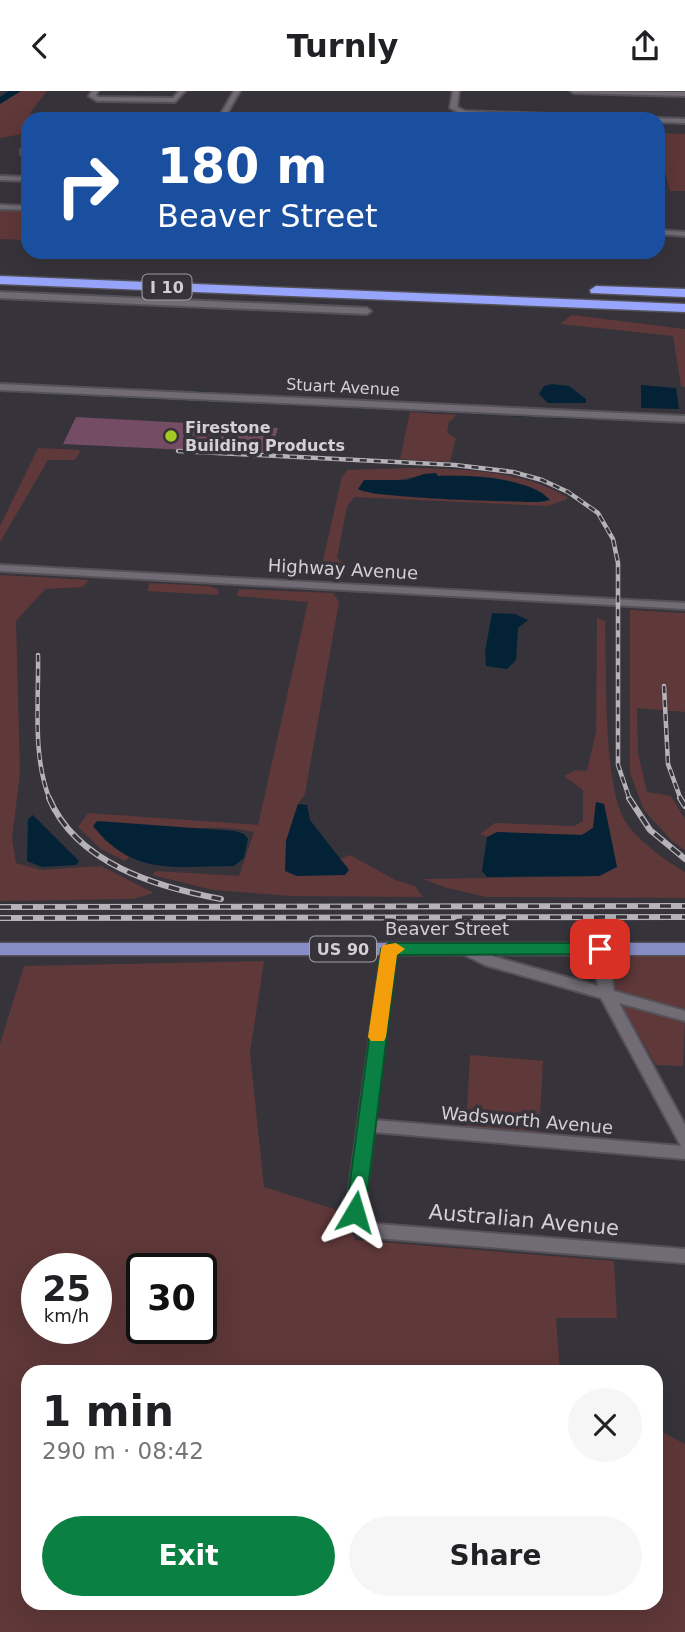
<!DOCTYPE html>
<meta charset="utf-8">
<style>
:root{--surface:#fff;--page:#f6f6f6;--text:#202124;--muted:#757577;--accent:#0b8043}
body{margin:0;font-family:"DejaVu Sans",sans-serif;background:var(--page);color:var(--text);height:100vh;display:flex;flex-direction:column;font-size:26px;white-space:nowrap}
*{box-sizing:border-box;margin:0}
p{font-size:23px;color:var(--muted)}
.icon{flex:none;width:38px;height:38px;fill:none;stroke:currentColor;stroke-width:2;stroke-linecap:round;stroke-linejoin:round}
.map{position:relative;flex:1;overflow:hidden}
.side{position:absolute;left:21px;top:1274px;width:642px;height:245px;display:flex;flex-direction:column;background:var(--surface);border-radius:21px;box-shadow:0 7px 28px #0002}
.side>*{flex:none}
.guide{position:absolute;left:21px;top:21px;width:644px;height:147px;border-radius:21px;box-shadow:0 7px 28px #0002;background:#1a4fa0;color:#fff;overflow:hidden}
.speed{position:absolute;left:21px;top:1162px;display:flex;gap:14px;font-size:35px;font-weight:700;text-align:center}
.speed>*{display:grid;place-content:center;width:91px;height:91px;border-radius:50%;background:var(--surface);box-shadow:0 7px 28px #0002;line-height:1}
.speed small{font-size:18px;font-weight:400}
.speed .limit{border:4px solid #111;border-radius:10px;background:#fff;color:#111}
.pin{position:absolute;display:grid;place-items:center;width:60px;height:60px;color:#fff;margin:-30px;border-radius:14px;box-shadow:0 4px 10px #0006}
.me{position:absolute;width:77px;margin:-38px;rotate:7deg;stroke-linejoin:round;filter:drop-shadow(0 0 5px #0008)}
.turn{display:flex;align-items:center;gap:24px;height:147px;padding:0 21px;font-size:32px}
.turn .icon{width:91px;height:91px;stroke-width:2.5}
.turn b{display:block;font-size:49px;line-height:60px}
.round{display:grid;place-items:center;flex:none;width:74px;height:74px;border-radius:37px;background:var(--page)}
.head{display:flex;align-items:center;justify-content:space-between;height:119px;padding:0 21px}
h1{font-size:42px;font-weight:600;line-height:52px}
.action{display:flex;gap:14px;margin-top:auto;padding:14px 21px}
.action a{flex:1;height:80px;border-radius:42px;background:var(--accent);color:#fff;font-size:28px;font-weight:600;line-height:80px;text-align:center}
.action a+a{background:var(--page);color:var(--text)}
header{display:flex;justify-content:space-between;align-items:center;height:91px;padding:0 21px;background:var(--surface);font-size:32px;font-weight:600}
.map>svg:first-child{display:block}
.green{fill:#5f3839;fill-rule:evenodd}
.water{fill:#042235}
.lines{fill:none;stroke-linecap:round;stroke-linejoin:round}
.stream{stroke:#042235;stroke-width:2.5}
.river{fill:#042235;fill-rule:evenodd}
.building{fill:#744c63}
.minor-casing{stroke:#555158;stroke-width:4}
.major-casing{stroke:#555158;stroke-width:3}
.highway-casing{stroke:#555158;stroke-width:3}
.minor{fill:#706b74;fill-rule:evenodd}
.major{fill:#878ec6;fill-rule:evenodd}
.highway{fill:#97a5fc;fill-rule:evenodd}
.rail-far1-casing{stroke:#b5b2b8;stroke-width:4.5}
.rail-casing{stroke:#b5b2b8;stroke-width:6}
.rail-far1{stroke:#37333b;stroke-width:2.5;stroke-dasharray:7;stroke-linecap:butt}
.rail{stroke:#37333b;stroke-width:3.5;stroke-dasharray:11;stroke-linecap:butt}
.route{fill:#0b8043;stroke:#07532c;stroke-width:2}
.slow{fill:#f59e0b}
.poi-dot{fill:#a5c822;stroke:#37333b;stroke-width:2.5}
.labels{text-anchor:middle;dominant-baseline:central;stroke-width:7;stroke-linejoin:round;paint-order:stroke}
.shield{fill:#37333b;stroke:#a4a1a7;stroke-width:2}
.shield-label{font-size:16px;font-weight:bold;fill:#d3d0d5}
.far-street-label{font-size:16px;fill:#d3d0d5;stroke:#37333b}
.far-poi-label{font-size:16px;font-weight:bold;fill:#d3d0d5;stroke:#37333b;text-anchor:start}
.street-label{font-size:18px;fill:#d3d0d5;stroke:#37333b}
.near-street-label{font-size:21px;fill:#d3d0d5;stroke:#37333b}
</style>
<header><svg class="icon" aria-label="back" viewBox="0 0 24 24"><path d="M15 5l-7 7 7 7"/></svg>Turnly<svg class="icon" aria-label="share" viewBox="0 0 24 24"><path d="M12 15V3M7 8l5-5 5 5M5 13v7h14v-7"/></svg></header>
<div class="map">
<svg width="685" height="1541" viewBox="0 0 685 1541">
<rect width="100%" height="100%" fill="#37333b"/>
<g class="green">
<polygon points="20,0 47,0 30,22 36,28 28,28 28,42 0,47 0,12"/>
<polygon points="658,42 685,43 685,100 670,100 658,55"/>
<polygon points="0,118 28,119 28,149 0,148"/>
<polygon points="572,224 685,238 685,296 681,295 673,245 560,233"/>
<polygon points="410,321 457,324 449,331 447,342 456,347 450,371 400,368"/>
<polygon points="38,357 81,359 75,369 48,369 0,451 0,435"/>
<path d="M412 377C465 378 520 379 567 406V408L548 415 354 406 347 416 337 467 341 471 339 480 333 486 320 483 342 385 348 379ZM436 382 437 385C472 384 523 383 547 411L372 403 391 390Z"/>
<polygon points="0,484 89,489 83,496 45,498 16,530 20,682 12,747 16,772 41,779 101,775 154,802 133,808 0,810"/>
<polygon points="150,492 207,495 218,498 218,504 147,500"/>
<path d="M239 498 333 502 339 511 305 703 298 713 286 750 349 778 340 768 350 764 395 789 415 795 423 806 290 805 213 799 152 784 156 780 239 785 254 741C207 730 152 743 103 748L129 766 125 770 101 758 78 736 88 722 258 734 308 511 237 505Z"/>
<polygon points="630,519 685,522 685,621 637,617 638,662 647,701 671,705 685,728 685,759 672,750 644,719 630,682"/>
<path d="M597 527 605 530C607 576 602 698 627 733 639 750 667 771 685 781V807L486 806 447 797 423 788 599 785 617 776 604 713 596 711 593 737 582 744 497 741 487 746 480 743 495 732 574 735 583 730V699L564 685 576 679 587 680 596 641Z"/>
<polygon points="618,865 685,865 685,921 621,903 614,897 610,874"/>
<path d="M264 870 250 962 264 1096 344 1121 355 1149 614 1170 617 1227H556L560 1281H28V1512H656V1338L685 1353V1541H0V953L24 875ZM37 1178H96V1237H37ZM142 1178H201V1237H142Z"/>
<polygon points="626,912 685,928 683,975 656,974 623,917"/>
<polygon points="470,964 543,970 539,1044 466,1038"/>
</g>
<g class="water">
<polygon points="552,293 569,295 586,308 586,312 548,312 539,303 544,295"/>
<polygon points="641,294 676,297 679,318 641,317"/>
<path d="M436 382 438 385C465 384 531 386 550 409L538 411C514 411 369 407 358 398L364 389H407L424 383Z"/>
<polygon points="492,522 515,523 528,529 518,537 516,569 507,578 486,575 485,561"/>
<polygon points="596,711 604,713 617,776 599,785 487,786 482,780 487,746 497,741 582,744 593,737"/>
<polygon points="298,713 307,714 310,729 349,779 345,784 297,785 285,780 286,750"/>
<polygon points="33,724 79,770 76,774 42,776 27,770 28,728"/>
<path d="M97 730 235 740 244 743 248 748 244 767 234 775C175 775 134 786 93 735Z"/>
</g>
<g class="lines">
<g class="stream">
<polyline points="78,296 81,296"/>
<polyline points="97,297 169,301"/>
<polyline points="10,300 88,304"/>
<polyline points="196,301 225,303"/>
<polyline points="250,304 340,309"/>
<polyline points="109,305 374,317"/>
<polyline points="367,310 425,313"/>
<polyline points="435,313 490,316"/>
<polyline points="400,318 496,323"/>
<polyline points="642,323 684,325"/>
<polyline points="513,324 534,325"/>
<polyline points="553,326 611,328"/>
<polyline points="623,329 630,329"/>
</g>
<polygon class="river" points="9,0 21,0 0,13 0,6"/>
</g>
<polygon class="building" points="76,326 278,337 270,363 63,353"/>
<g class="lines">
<defs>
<g id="minor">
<polygon points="92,0 98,0 96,4 98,6 173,7 179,0 185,0 175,11 97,10 89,5"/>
<polygon points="234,0 240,0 224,28 218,28"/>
<polygon points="453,0 459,0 457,16 465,20 625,26 628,28 464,24 450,17"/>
<polygon points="571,0 685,1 685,5 574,2"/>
<polygon points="658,27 685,28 685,32 658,31 658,28 655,28"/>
<rect x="21" y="59" width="7" height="4"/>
<polygon points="0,85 28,86 28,90 0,89"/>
<polygon points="0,114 28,115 28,119 0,118"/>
<polygon points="658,139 685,141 685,145 658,143"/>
<polygon points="0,201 367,217 371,220 367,223 0,207"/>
<polygon points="0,293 685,325 685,331 0,299"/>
<polygon points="0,474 685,512 685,518 0,480"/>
<polygon points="389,853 396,858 375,1029 681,1055 601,907 485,874 461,862 459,858 466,853 495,866 598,895 593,858 600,853 607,858 614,900 685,920 685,930 619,912 685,1034 685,1068 374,1041 364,1121 368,1129 378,1133 685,1158 685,1172 376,1147 356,1139 346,1121 382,858"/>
</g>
<rect id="major" x="0" y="852" width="685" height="12"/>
<g id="highway">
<polygon points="0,185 685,213 685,221 0,193"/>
<polygon points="596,195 685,198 685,206 591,202 590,199"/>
</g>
</defs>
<use href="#minor" class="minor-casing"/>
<use href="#major" class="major-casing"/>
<use href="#highway" class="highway-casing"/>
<use href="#minor" class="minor"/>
<use href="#major" class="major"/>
<use href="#highway" class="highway"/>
<defs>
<g id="rail-far1">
<polyline points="178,360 455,374 513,381 542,389 568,401 598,422 613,448 618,472 618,674 630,709"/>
<path d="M38 564C39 610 32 665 50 709"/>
<polyline points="664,595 668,673 681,709"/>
</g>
<g id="rail">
<path d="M49 707C77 773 157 796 221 808"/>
<polyline points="629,707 650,739 685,768"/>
<polyline points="680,707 685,715"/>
<polyline points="0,816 685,815"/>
<polyline points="0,827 685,826"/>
</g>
</defs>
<use href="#rail-far1" class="rail-far1-casing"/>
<use href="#rail" class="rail-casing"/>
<use href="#rail-far1" class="rail-far1"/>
<use href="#rail" class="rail"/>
</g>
<polygon class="route" points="389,852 600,852 608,858 600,863 397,864 365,1121 362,1127 355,1129 348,1127 346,1121 381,858"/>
<polygon class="slow" points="396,852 405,858 397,864 386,946 384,950 371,950 368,946 381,858 383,854"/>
<circle class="poi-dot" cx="171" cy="345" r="7"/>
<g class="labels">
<g class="shield">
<rect x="142.5" y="183.5" width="49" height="25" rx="5"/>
<rect x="310" y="845.5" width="66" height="25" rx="5"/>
</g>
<g class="shield-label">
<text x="167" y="196">I 10</text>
<text x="343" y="858">US 90</text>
</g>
<g class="far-street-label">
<text transform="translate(343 296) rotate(3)">Stuart Avenue</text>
</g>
<g class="far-poi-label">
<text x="185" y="336">Firestone<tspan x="185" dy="18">Building Products</tspan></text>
</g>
<g class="street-label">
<text transform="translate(343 478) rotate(3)">Highway Avenue</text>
<text x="447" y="837">Beaver Street</text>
<text transform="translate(527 1029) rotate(5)">Wadsworth Avenue</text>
</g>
<g class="near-street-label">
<text transform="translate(524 1129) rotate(5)">Australian Avenue</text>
</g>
</g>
</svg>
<div class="speed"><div>25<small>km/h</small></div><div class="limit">30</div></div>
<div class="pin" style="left:600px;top:858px;background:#d93025"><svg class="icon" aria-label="arrive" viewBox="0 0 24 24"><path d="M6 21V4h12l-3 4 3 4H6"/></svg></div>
<svg class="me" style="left:355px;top:1121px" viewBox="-20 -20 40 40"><path d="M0-17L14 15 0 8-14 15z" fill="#0b8043" stroke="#fff" stroke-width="4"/></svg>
<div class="guide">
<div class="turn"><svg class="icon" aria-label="right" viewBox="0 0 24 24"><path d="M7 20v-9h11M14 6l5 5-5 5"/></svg><div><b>180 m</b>Beaver Street</div></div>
</div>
<section class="side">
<div class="head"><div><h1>1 min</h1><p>290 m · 08:42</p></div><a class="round"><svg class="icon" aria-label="close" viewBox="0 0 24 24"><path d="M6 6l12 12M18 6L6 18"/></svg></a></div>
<div class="action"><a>Exit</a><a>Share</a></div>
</section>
</div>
